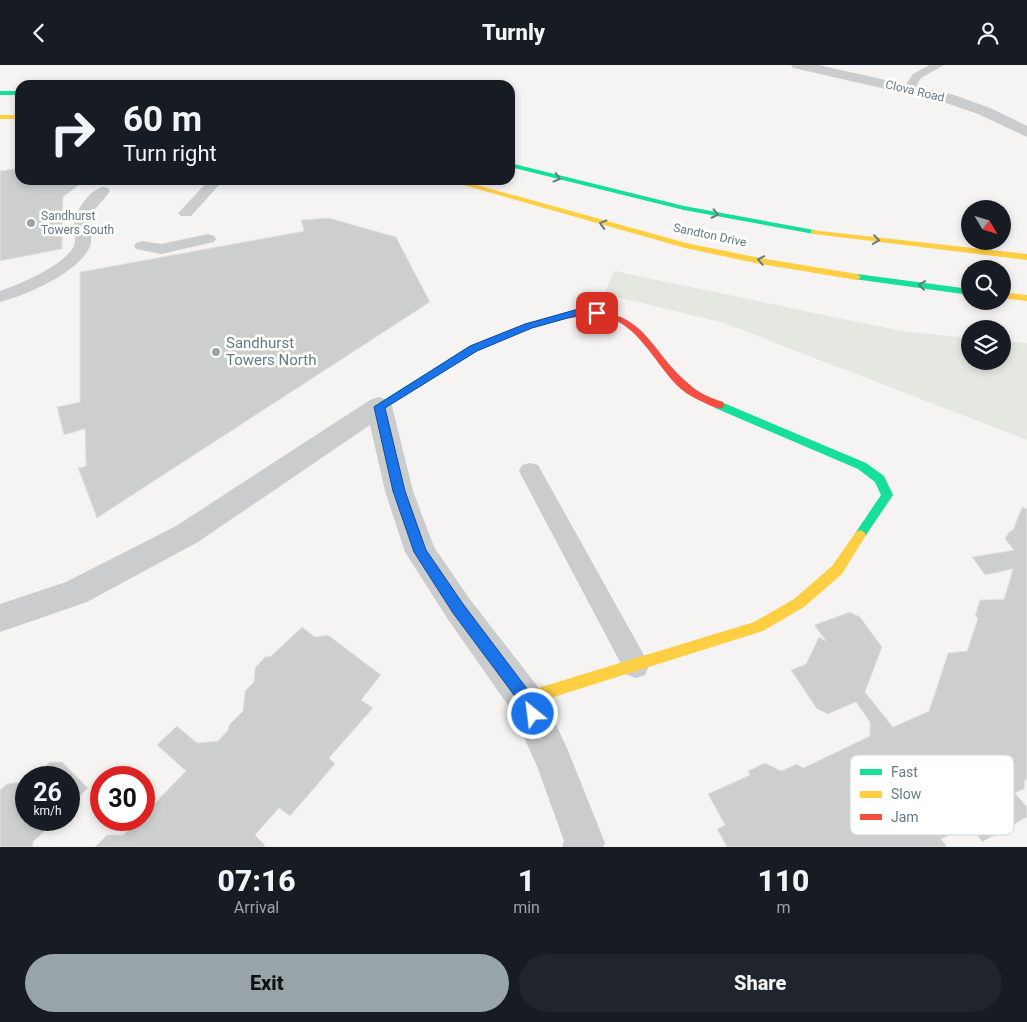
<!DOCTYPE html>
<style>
:root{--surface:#171b24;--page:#20242c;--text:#f1f3f6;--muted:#9ea1a6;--accent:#97a5aa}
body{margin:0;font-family:Roboto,sans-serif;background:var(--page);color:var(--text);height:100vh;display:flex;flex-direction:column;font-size:19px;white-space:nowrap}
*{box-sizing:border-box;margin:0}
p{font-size:16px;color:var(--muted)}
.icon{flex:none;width:28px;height:28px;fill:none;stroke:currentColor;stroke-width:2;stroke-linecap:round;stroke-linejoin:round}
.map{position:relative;height:782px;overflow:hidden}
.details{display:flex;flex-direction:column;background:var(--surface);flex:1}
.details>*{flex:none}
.guide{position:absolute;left:15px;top:15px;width:500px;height:105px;border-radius:15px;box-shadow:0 2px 8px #0003;background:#171b24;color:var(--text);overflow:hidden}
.needle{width:32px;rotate:128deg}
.buttons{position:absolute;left:961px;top:135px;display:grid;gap:10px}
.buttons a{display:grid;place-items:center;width:50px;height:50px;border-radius:50%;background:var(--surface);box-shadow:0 2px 8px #0003;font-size:25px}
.speed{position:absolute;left:15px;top:701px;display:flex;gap:10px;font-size:25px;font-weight:700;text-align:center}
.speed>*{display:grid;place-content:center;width:65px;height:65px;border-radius:50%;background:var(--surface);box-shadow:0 2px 8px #0003;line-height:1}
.speed small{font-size:12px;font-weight:400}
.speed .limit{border:8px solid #d22;background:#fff;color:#111}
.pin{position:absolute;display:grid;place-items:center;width:42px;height:42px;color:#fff;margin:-21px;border-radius:10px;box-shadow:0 2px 8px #0006}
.me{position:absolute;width:55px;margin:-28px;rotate:331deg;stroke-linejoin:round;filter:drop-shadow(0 0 4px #0008)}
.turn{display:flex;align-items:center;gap:18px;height:105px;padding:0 25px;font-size:22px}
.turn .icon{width:65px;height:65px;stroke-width:2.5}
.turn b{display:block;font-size:35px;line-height:42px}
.eta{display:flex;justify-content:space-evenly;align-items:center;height:85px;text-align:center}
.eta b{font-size:30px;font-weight:800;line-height:35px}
.action{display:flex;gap:10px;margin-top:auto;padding:10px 25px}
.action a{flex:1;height:58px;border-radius:30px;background:var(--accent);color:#111;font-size:20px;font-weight:800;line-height:58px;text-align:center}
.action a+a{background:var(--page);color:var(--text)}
header{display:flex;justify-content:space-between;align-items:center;height:65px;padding:0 25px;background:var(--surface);font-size:22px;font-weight:800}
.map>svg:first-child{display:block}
.green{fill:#e5e7e1}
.building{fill:#cdcfcf;stroke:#e4e4e3}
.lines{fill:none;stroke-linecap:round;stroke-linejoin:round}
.lane{fill:#cacccd;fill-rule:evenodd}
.street{fill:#cacccd;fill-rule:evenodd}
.fast{fill:#16e098;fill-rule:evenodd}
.slow{fill:#ffcf43;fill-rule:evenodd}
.jam{fill:#f24e42;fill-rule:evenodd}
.oneway{stroke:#657a83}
.route{fill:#1a73e8;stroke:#114b97}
.poi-dot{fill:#97a5aa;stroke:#fff;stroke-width:2}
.labels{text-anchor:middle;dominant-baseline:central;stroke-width:5;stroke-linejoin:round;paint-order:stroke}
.far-street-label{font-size:12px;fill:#657a83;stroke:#fff}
.far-poi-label{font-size:12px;fill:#657a83;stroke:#fff;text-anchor:start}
.poi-label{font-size:15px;fill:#657a83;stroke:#fff;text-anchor:start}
.key{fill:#fff;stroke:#d1d7da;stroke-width:1}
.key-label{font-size:14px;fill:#657a83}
</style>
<header><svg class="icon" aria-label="back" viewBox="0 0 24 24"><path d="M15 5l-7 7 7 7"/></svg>Turnly<svg class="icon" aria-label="person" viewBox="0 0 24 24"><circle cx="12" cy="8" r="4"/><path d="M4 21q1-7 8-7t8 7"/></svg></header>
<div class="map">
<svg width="1027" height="782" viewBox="0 0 1027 782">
<rect width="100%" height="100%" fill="#f5f4f3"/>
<polygon class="green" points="614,206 901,266 970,273 970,296 1002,296 1003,276 1027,278 1027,375 724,258 605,229"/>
<g class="building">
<polygon points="20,103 20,115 85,115 63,132 62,184 0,196 0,106"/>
<polygon points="329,153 396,172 430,237 97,453 78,403 86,401 85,364 64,370 57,342 80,337 80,207 304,166 301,155"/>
<polygon points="1022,442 1027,444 1027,715 1025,715 1024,724 1015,728 1027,742 1027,752 982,777 971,761 941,774 947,782 727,782 717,764 725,760 708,729 750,710 748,706 765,698 781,706 797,699 803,703 870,671 870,657 856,637 828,649 817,644 791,605 806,599 819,572 826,576 814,560 850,547 860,552 882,582 865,627 893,662 929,646 948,588 967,586 978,553 975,551 980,535 1004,534 1013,504 985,510 972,492 1014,485 1005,474 1009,467 1013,465"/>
<polygon points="302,562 315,572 328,570 381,610 361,635 373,643 329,693 335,699 290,751 279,743 255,770 265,780 264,782 95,782 107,770 123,770 138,755 144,755 144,749 186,706 157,680 177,661 197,678 218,676 228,665 229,660 243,646 245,626 254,617 255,603 265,592 271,591"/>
<polygon points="50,697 62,697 88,723 69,742 69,712 34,712"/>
<polygon points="26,716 26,755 56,755 33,777 33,782 0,782 0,725 7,719"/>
</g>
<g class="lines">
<g class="lane">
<polygon points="929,0 944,0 921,13 913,27 905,27 903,24 913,9"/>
<polygon points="214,115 220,119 191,151 181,151 178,148 181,145 208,116"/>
<path d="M103 122 108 123 110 126C103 137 91 144 90 158 89 165 93 174 90 181 80 207 25 231 0 237V226C20 219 61 202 73 183 77 176 74 168 74 160 75 146 89 125 103 122Z"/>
<polygon points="208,169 214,171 216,174 214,177 161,189 136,184 134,181 136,178 142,176 161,179"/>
<polygon points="530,398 538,400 645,592 649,601 645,610 636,613 627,610 519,406 522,400"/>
</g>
<g class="street">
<polygon points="791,0 818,0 954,30 990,43 1027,61 1027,72 978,49 943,37 798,4 793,3"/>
<polygon points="379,332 388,335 392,341 413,426 434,482 469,533 538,622 567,683 605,778 603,782 562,782 564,776 537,701 512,646 447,553 405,487 385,426 370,360 198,477 87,537 0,567 0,539 66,517 176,461 370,335"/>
</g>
<g class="fast">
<rect x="0" y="26" width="20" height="4"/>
<polygon points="510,98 684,141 814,165 818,167 814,169 684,145 510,102"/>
<polygon points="857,209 970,224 970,230 854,214 853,212"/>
<polygon points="565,248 570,251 568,253 531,263 476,285 383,344 375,344 374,341 470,281 525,259"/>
<polygon points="719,336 866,398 884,411 893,430 864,473 860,475 856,473 854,470 881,430 875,417 858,404 715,343 714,340 715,337"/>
</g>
<g class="slow">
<rect x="0" y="50" width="20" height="4"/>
<polygon points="446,115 459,115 686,178 755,192 857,209 861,212 857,215 755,198 685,183"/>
<polygon points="811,165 1027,189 1027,195 814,169 811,169"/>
<polygon points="1002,227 1027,230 1027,236 1002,233"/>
<polygon points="860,465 864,467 866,470 842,509 804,542 763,566 525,641 520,639 518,634 520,629 525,627 754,557 794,534 832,501 856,467"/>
</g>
<path class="jam" d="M587 244C648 249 649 285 689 319 698 328 711 333 723 337L724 340 723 343C716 344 711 341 705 338 696 334 688 330 681 324 656 302 640 259 603 251 590 249 578 252 565 254L560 251 565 248Z"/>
</g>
<defs><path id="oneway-chevron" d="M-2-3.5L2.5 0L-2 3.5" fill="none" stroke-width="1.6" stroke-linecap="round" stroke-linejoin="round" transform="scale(1.25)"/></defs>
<g class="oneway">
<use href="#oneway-chevron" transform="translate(557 113) rotate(15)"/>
<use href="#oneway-chevron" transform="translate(715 149) rotate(12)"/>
<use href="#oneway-chevron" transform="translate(603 159) rotate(-165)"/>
<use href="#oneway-chevron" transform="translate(876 175) rotate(9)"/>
<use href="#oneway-chevron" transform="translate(761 195) rotate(-169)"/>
<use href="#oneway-chevron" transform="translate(922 220) rotate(-172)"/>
</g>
<polygon class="route" points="582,243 600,246 601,248 597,251 582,249 532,263 477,286 385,343 405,426 426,485 463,539 531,629 540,649 538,654 533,656 527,654 520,638 453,548 414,487 393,426 374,342 470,281 525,259"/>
<g class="poi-dot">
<circle cx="31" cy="158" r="5"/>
<circle cx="216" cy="287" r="5"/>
</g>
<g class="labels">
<g class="far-street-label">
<text transform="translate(915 26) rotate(13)">Clova Road</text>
<text transform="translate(710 170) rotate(12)">Sandton Drive</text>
</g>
<g class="far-poi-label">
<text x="41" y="151">Sandhurst<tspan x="41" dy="14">Towers South</tspan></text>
</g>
<g class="poi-label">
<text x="226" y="278">Sandhurst<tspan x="226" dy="17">Towers North</tspan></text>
</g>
</g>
<rect x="850" y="690" width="164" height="80" rx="8" class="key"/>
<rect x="860" y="704" width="22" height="6" fill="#16e098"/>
<rect x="860" y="726" width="22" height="7" fill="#ffcf43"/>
<rect x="860" y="749" width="22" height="6" fill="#f24e42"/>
<g class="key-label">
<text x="891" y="712">Fast</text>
<text x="891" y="734">Slow</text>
<text x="891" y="757">Jam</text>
</g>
</svg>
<div class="buttons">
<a><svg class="needle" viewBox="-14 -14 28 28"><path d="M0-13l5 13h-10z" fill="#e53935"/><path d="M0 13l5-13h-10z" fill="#9ea1a6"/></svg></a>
<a><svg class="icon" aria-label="search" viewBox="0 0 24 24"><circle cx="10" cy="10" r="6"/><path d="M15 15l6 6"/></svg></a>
<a><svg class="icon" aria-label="layers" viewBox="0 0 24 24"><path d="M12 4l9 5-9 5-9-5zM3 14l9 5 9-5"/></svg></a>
</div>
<div class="speed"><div>26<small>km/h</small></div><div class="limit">30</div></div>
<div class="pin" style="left:597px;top:248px;background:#d93025"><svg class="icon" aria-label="arrive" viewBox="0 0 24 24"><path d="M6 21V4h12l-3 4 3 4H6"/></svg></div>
<svg class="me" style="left:533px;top:649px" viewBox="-20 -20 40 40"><circle r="17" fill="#1a73e8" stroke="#fff" stroke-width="3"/><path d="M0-11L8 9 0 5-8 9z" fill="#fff"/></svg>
<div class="guide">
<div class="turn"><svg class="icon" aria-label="right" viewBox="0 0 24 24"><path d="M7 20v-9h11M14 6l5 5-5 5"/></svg><div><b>60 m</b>Turn right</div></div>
</div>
</div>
<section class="details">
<div class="eta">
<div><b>07:16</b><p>Arrival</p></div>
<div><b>1</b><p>min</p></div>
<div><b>110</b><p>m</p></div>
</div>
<div class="action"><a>Exit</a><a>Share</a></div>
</section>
